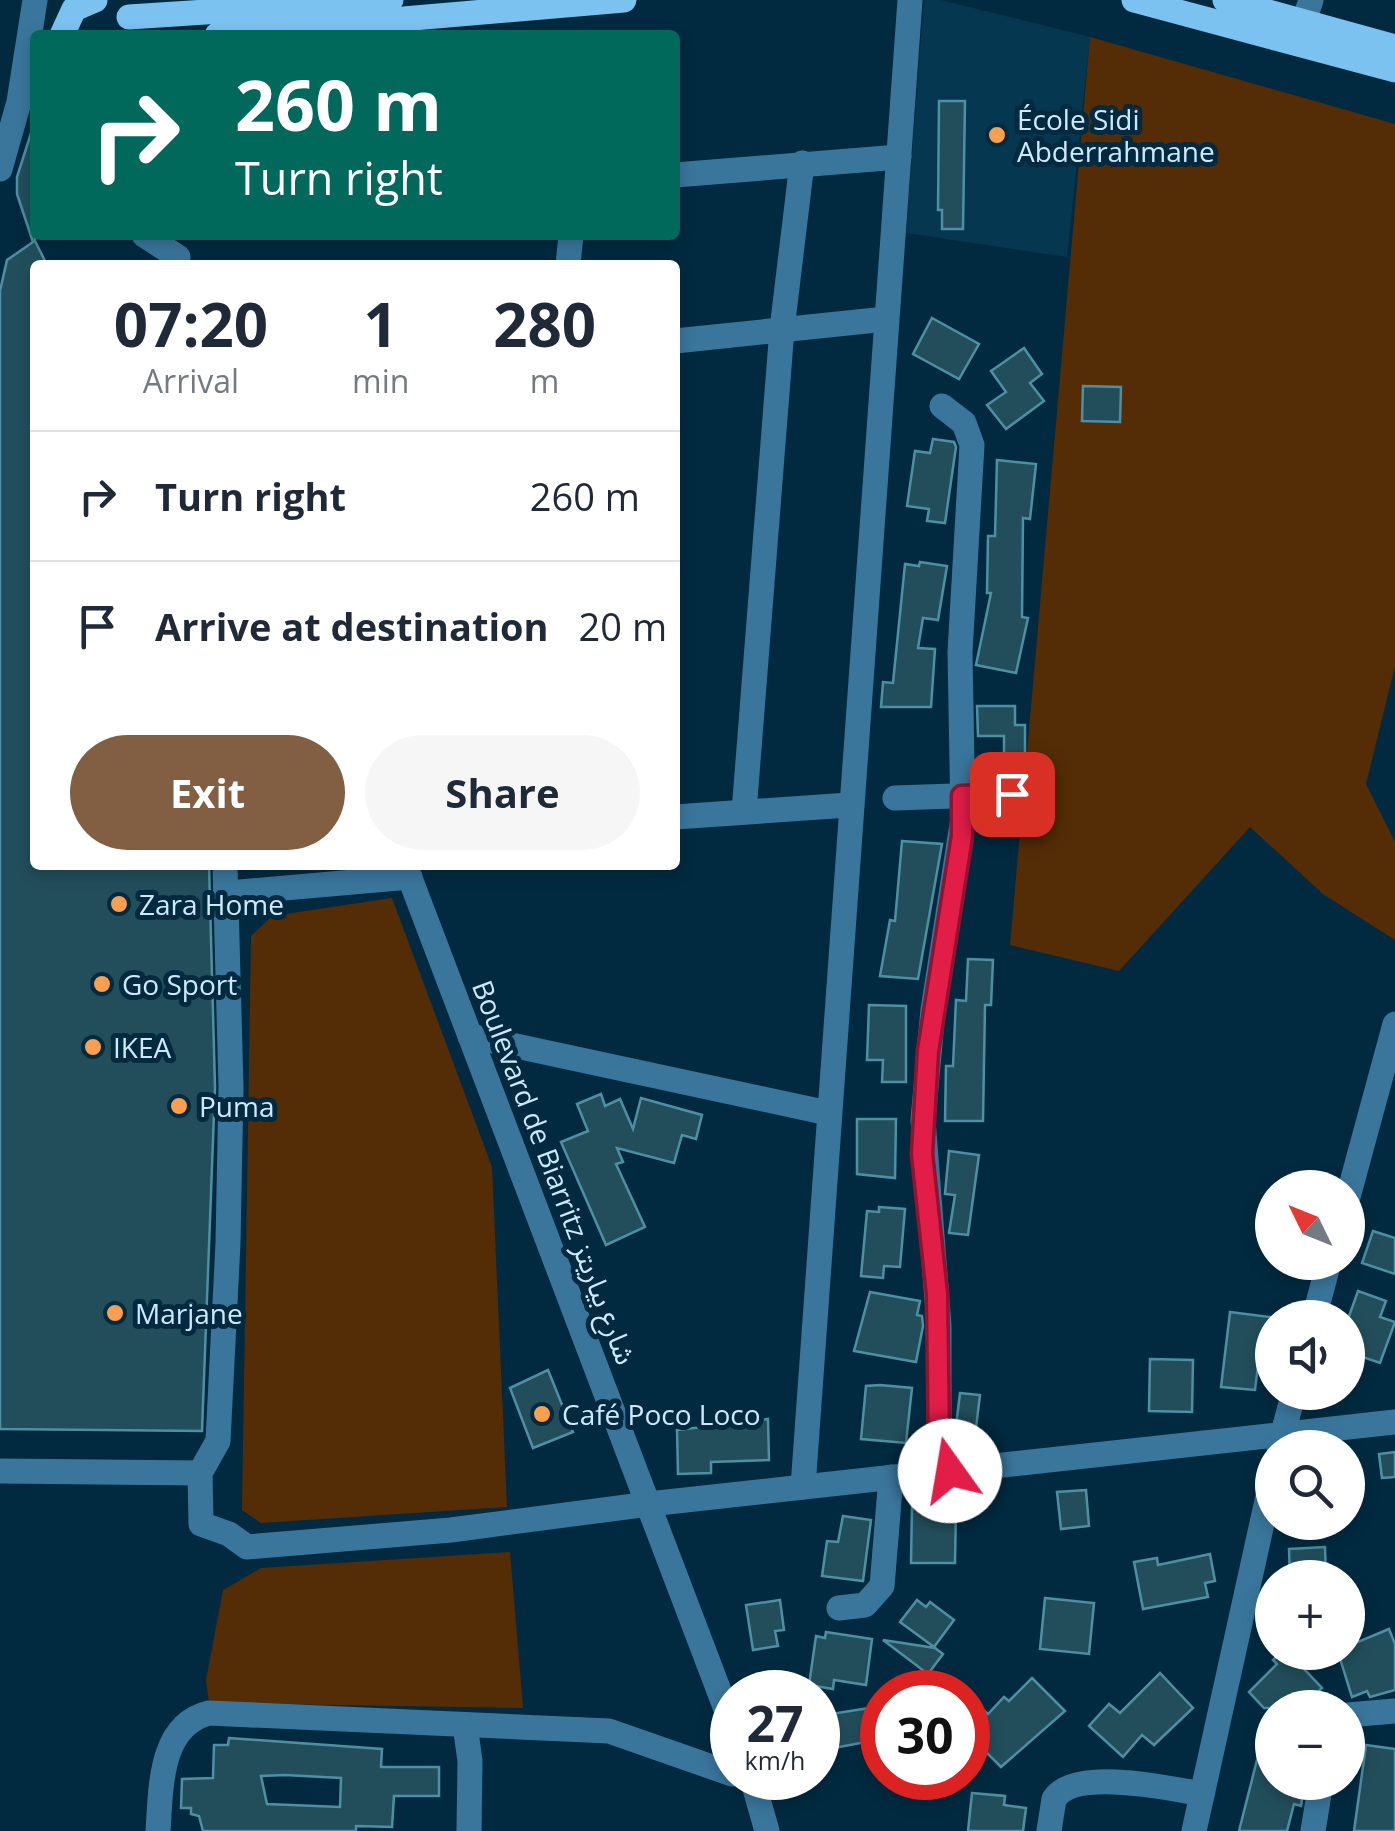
<!DOCTYPE html>
<meta charset="utf-8">
<style>
:root{--surface:#fff;--page:#f6f6f7;--text:#1f2937;--muted:#747a83;--line:#e0e1e3;--accent:#825e42}
body{margin:0;font-family:"Open Sans","Noto Sans Arabic",sans-serif;background:var(--page);color:var(--text);height:100vh;display:flex;flex-direction:column;font-size:38px;white-space:nowrap}
*{box-sizing:border-box;margin:0}
p{font-size:32px;color:var(--muted)}
.icon{flex:none;width:55px;height:55px;fill:none;stroke:currentColor;stroke-width:2;stroke-linecap:round;stroke-linejoin:round}
.map{position:relative;flex:1;overflow:hidden}
.details{position:absolute;left:30px;top:260px;width:650px;height:610px;display:flex;flex-direction:column;background:var(--surface);border-radius:10px;box-shadow:0 5px 15px #0003}
.details>*{flex:none}
.banner{position:absolute;left:30px;top:30px;width:650px;height:210px;border-radius:10px;box-shadow:0 5px 15px #0003;background:#00695c;color:#fff;overflow:hidden}
.needle{width:65px;rotate:313deg}
.buttons{position:absolute;left:1255px;top:1170px;display:grid;gap:20px}
.buttons a{display:grid;place-items:center;width:110px;height:110px;border-radius:50%;background:var(--surface);box-shadow:0 5px 15px #0003;font-size:50px}
.speed{position:absolute;left:710px;top:1670px;display:flex;gap:20px;font-size:50px;font-weight:700;text-align:center}
.speed>*{display:grid;place-content:center;width:130px;height:130px;border-radius:50%;background:var(--surface);box-shadow:0 5px 15px #0003;line-height:1}
.speed small{font-size:25px;font-weight:400}
.speed .limit{border:15px solid #d22;background:#fff;color:#111}
.pin{position:absolute;display:grid;place-items:center;width:85px;height:85px;color:#fff;margin:-42px;border-radius:20px;box-shadow:0 5px 15px #0006}
.me{position:absolute;width:110px;margin:-55px;rotate:347deg;stroke-linejoin:round;filter:drop-shadow(0 0 8px #0008)}
.turn{display:flex;align-items:center;gap:35px;height:210px;padding:0 40px;font-size:45px}
.turn .icon{width:130px;height:130px;stroke-width:2.5}
.turn b{display:block;font-size:70px;line-height:85px}
.eta{display:flex;justify-content:space-evenly;align-items:center;height:170px;text-align:center}
.eta b{font-size:60px;font-weight:700;line-height:70px}
.action{display:flex;gap:20px;margin-top:auto;padding:20px 40px}
.action a{flex:1;height:115px;border-radius:60px;background:var(--accent);color:#fff;font-size:40px;font-weight:700;line-height:115px;text-align:center}
.action a+a{background:var(--page);color:var(--text)}
ul{padding:0;list-style:none}
li{display:flex;align-items:center;gap:30px;height:130px;padding:0 40px;border-top:2px solid var(--line)}
li div{flex:1}
li b{display:block;font-size:38px}
li em{font-style:normal}
.map>svg:first-child{display:block}
.built{fill:#053750}
.green{fill:#542d06}
.building{fill:#224e5b;stroke:#4d90a4;stroke-width:2.5;fill-rule:evenodd}
.lines{fill:none;stroke-linecap:round;stroke-linejoin:round}
.minor{stroke:#3a769c;stroke-width:25}
.major{stroke:#7cc2f1;stroke-width:25}
.route-casing{stroke:#92132f;stroke-width:25}
.route{stroke:#e11d48;stroke-width:18}
.poi-dot{fill:#fa9f4f;stroke:#012a40;stroke-width:4}
.labels{text-anchor:middle;dominant-baseline:central;stroke-width:10;stroke-linejoin:round;paint-order:stroke}
.poi-label{font-size:28px;fill:#cfe9fc;stroke:#012a40;text-anchor:start}
.street-label{font-size:28px;fill:#cfe9fc;stroke:#012a40}
</style>
<div class="map">
<svg width="1395" height="1831" viewBox="0 0 1395 1831">
<rect width="100%" height="100%" fill="#012a40"/>
<polygon class="built" points="924,0 941,0 1090,37 1067,257 906,233"/>
<g class="green">
<polygon points="1090,37 1395,124 1395,666 1366,784 1395,842 1395,940 1323,894 1250,827 1119,971 1010,945"/>
<polygon points="392,898 492,1167 507,1507 261,1523 242,1510 251,936 272,916"/>
<polygon points="510,1552 523,1708 209,1703 206,1680 223,1590 261,1568"/>
</g>
<g class="building">
<polygon points="939,101 965,101 963,229 942,229 942,210 938,210"/>
<polygon points="33,127 35,241 47,265 35,265 35,865 209,865 215,1087 202,1431 0,1429 0,291 7,260 33,242 17,194 17,177"/>
<polygon points="932,318 979,344 959,379 913,354"/>
<polygon points="1024,348 1042,374 1030,383 1044,401 1006,429 987,405 1006,392 991,371"/>
<polygon points="1083,386 1121,387 1120,422 1082,421"/>
<polygon points="933,439 954,442 956,447 945,523 927,521 929,509 907,506 915,451 930,453"/>
<polygon points="997,460 1036,464 1030,519 1023,518 1022,617 1028,618 1016,673 976,665 991,593 987,593 988,536 995,536"/>
<polygon points="920,562 947,566 938,620 923,618 918,648 935,649 931,707 881,707 883,682 893,683 905,564 919,566"/>
<polygon points="977,706 1015,706 1015,725 1025,725 1025,756 1004,756 1004,736 978,736"/>
<polygon points="902,841 942,844 918,979 880,976 890,920 895,921"/>
<polygon points="968,959 993,960 991,1005 985,1005 983,1121 945,1121 946,1066 953,1066 956,1000 966,1001"/>
<polygon points="869,1005 906,1006 906,1082 882,1082 883,1060 867,1060"/>
<polygon points="601,1094 605,1106 620,1099 633,1129 641,1098 702,1115 696,1139 682,1135 674,1163 617,1148 623,1162 616,1164 645,1227 606,1245 561,1142 588,1131 577,1104"/>
<polygon points="857,1119 896,1119 895,1178 857,1174"/>
<polygon points="949,1151 979,1155 968,1235 949,1233 955,1195 945,1194"/>
<polygon points="879,1207 905,1209 900,1267 884,1266 883,1278 861,1276 867,1211 879,1212"/>
<polygon points="1373,1231 1395,1238 1395,1274 1362,1263"/>
<polygon points="1358,1291 1386,1301 1380,1317 1395,1322 1380,1363 1348,1352 1348,1319"/>
<polygon points="870,1292 920,1301 917,1315 922,1316 923,1326 916,1362 854,1351"/>
<polygon points="1230,1312 1270,1317 1267,1350 1260,1349 1255,1390 1221,1387"/>
<polygon points="1150,1359 1193,1360 1192,1412 1149,1411"/>
<polygon points="548,1370 573,1432 533,1448 510,1388"/>
<polygon points="880,1385 912,1388 906,1443 861,1439 866,1386"/>
<polygon points="960,1393 980,1395 975,1436 955,1434"/>
<polygon points="768,1419 769,1460 711,1462 711,1473 678,1474 677,1430"/>
<polygon points="1395,1452 1395,1477 1382,1478 1379,1454"/>
<polygon points="1086,1490 1089,1526 1061,1529 1057,1492"/>
<polygon points="912,1506 956,1506 955,1563 911,1563"/>
<polygon points="843,1516 871,1520 863,1581 822,1576 827,1541 838,1542"/>
<polygon points="1325,1547 1326,1578 1290,1578 1289,1549"/>
<polygon points="1210,1554 1215,1581 1205,1583 1208,1597 1143,1609 1134,1562 1157,1558 1158,1565"/>
<polygon points="1045,1598 1094,1603 1089,1654 1040,1649"/>
<polygon points="780,1600 784,1630 775,1631 778,1646 753,1650 746,1605"/>
<polygon points="917,1600 926,1607 930,1602 954,1620 934,1647 900,1622"/>
<polygon points="1389,1629 1395,1644 1395,1690 1370,1697 1367,1691 1352,1697 1338,1652 1348,1652 1348,1646"/>
<polygon points="826,1632 872,1639 866,1685 834,1680 833,1689 809,1685 816,1636 825,1638"/>
<polygon points="883,1640 935,1648 943,1654 928,1674"/>
<polygon points="1281,1652 1288,1652 1322,1688 1301,1708 1264,1708 1249,1692 1277,1664 1273,1660"/>
<polygon points="1160,1673 1193,1708 1154,1745 1142,1735 1123,1757 1089,1726 1109,1704 1120,1713"/>
<polygon points="1032,1678 1065,1711 1001,1767 968,1734 968,1718 979,1706 988,1714 1004,1697 1009,1701"/>
<polygon points="882,1706 882,1739 818,1751 818,1716"/>
<path d="M229 1738 382 1749 381 1767H439V1796H394L392 1827 356 1826V1831H203L199 1816 191 1814V1808H181L182 1779 213 1778 214 1745H228ZM285 1775 341 1778 340 1807 267 1804 261 1776Z"/>
<polygon points="1366,1745 1395,1749 1395,1831 1354,1831"/>
<polygon points="1259,1752 1272,1756 1272,1782 1298,1782 1296,1791 1303,1793 1301,1806 1294,1804 1287,1831 1239,1831"/>
<polygon points="972,1793 1005,1796 1004,1805 1026,1808 1023,1831 968,1831"/>
</g>
<g class="lines">
<g class="minor">
<polyline points="1304,21 1311,0"/>
<polyline points="0,169 19,102 35,0"/>
<polyline points="675,175 899,157"/>
<polyline points="144,235 178,257"/>
<polyline points="568,265 571,235"/>
<polyline points="675,341 886,319"/>
<polyline points="942,406 964,423 972,445 960,652 963,818 933,1010 923,1120 939,1326 939,1445 949,1471"/>
<polyline points="895,798 1012,794"/>
<polyline points="744,812 782,329 802,163"/>
<polyline points="675,817 849,805"/>
<polyline points="225,865 231,1087 228,1243 218,1441 200,1473 201,1524 229,1534 247,1547 451,1530 649,1504 1395,1422"/>
<polyline points="405,865 732,1725"/>
<polyline points="228,893 410,877"/>
<polyline points="470,1036 828,1113"/>
<polyline points="1348,1197 1395,1024"/>
<polyline points="1314,1318 1329,1262"/>
<polyline points="1279,1448 1294,1392"/>
<polyline points="0,1471 200,1473"/>
<polyline points="803,1487 910,0"/>
<polyline points="839,1608 865,1605 882,1586 891,1477"/>
<polyline points="1348,1715 1395,1711"/>
<polyline points="465,1725 470,1761 469,1831"/>
<polyline points="752,1778 767,1831"/>
<path d="M158 1831C161 1789 159 1725 209 1713L609 1731 732 1774"/>
<path d="M1049 1831 1054 1799C1074 1767 1169 1788 1202 1794"/>
<polyline points="1194,1831 1272,1478"/>
<polyline points="1313,1831 1321,1782"/>
</g>
<g class="major">
<polyline points="1134,0 1395,70"/>
<polyline points="1225,0 1395,47"/>
<polyline points="129,17 391,0"/>
<polyline points="62,35 74,9 95,0"/>
<polyline points="217,35 624,0"/>
</g>
</g>
<g class="lines">
<defs>
<polyline id="route" points="950,1471 939,1445 937,1294 922,1154 928,1051 962,836 962,796 1012,794"/>
</defs>
<use href="#route" class="route-casing"/>
<use href="#route" class="route"/>
</g>
<g class="poi-dot">
<circle cx="997" cy="135" r="10"/>
<circle cx="119" cy="904" r="10"/>
<circle cx="102" cy="984" r="10"/>
<circle cx="93" cy="1047" r="10"/>
<circle cx="179" cy="1106" r="10"/>
<circle cx="115" cy="1313" r="10"/>
<circle cx="542" cy="1414" r="10"/>
</g>
<g class="labels">
<g class="poi-label">
<text x="1017" y="119">École Sidi<tspan x="1017" dy="32">Abderrahmane</tspan></text>
<text x="139" y="904">Zara Home</text>
<text x="122" y="984">Go Sport</text>
<text x="113" y="1047">IKEA</text>
<text x="199" y="1106">Puma</text>
<text x="135" y="1313">Marjane</text>
<text x="562" y="1414">Café Poco Loco</text>
</g>
<g class="street-label">
<text transform="translate(555 1172) rotate(69)">Boulevard de Biarritz شارع بياريتز</text>
</g>
</g>
</svg>
<div class="buttons">
<a><svg class="needle" viewBox="-14 -14 28 28"><path d="M0-13l5 13h-10z" fill="#e53935"/><path d="M0 13l5-13h-10z" fill="#747a83"/></svg></a>
<a><svg class="icon" aria-label="sound" viewBox="0 0 24 24"><path d="M4 9h4l5-4v14l-5-4H4zM17 9q2 3 0 6"/></svg></a>
<a><svg class="icon" aria-label="search" viewBox="0 0 24 24"><circle cx="10" cy="10" r="6"/><path d="M15 15l6 6"/></svg></a>
<a>+</a>
<a>−</a>
</div>
<div class="speed"><div>27<small>km/h</small></div><div class="limit">30</div></div>
<div class="pin" style="left:1012px;top:794px;background:#d93025"><svg class="icon" aria-label="arrive" viewBox="0 0 24 24"><path d="M6 21V4h12l-3 4 3 4H6"/></svg></div>
<svg class="me" style="left:950px;top:1471px" viewBox="-20 -20 40 40"><circle r="19" fill="#fff"/><path d="M0-13L10 11 0 6-10 11z" fill="#e11d48"/></svg>
<div class="banner">
<div class="turn"><svg class="icon" aria-label="right" viewBox="0 0 24 24"><path d="M7 20v-9h11M14 6l5 5-5 5"/></svg><div><b>260 m</b>Turn right</div></div>
</div>
<section class="details">
<div class="eta">
<div><b>07:20</b><p>Arrival</p></div>
<div><b>1</b><p>min</p></div>
<div><b>280</b><p>m</p></div>
</div>
<ul>
<li><svg class="icon" aria-label="right" viewBox="0 0 24 24"><path d="M7 20v-9h11M14 6l5 5-5 5"/></svg><div><b>Turn right</b></div><em>260 m</em></li>
<li><svg class="icon" aria-label="arrive" viewBox="0 0 24 24"><path d="M6 21V4h12l-3 4 3 4H6"/></svg><div><b>Arrive at destination</b></div><em>20 m</em></li>
</ul>
<div class="action"><a>Exit</a><a>Share</a></div>
</section>
</div>
